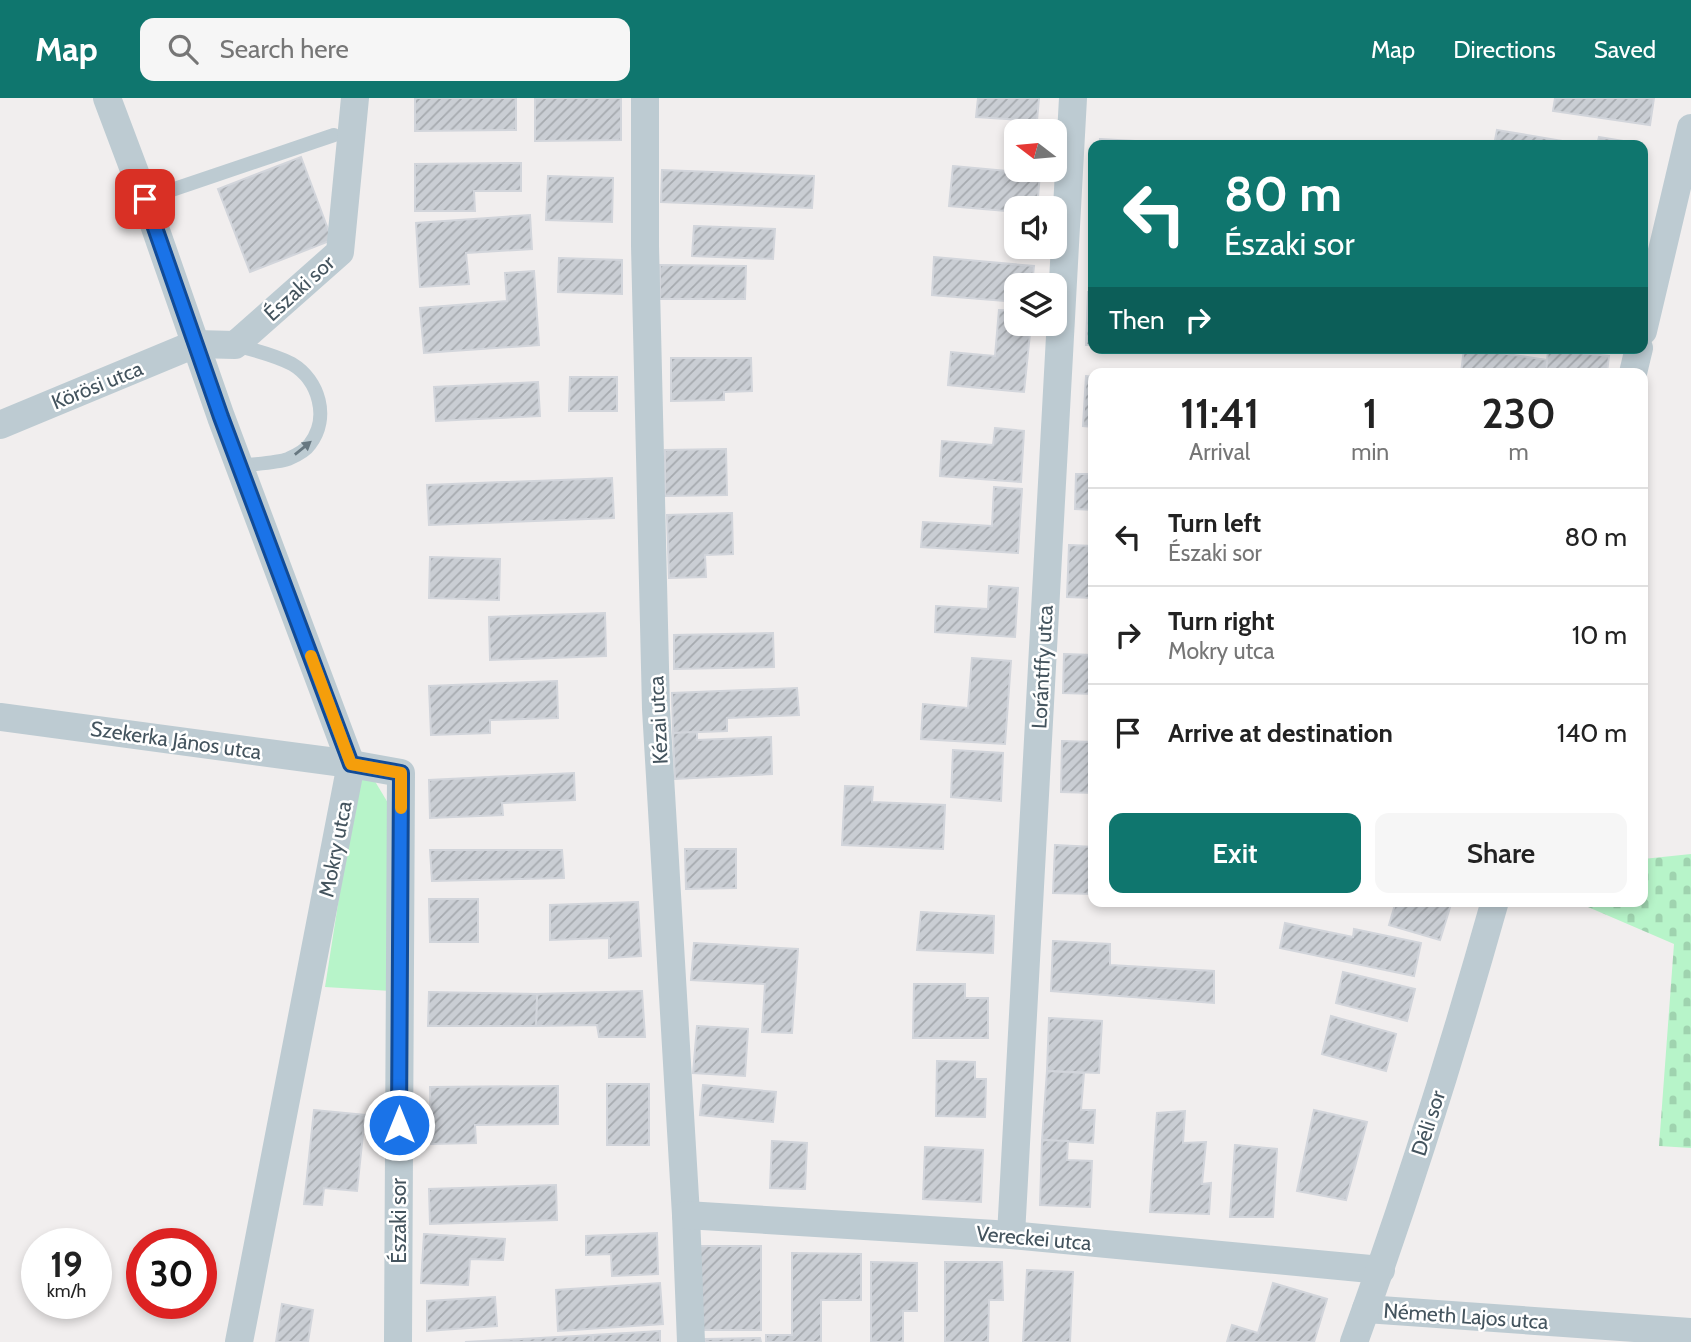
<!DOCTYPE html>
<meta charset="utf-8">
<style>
:root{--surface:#fff;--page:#f6f6f6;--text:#222;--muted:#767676;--line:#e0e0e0;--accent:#0f766e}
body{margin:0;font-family:Cabin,sans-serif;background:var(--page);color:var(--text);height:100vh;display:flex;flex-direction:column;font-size:26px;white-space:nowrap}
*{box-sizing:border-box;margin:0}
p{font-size:23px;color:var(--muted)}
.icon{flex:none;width:38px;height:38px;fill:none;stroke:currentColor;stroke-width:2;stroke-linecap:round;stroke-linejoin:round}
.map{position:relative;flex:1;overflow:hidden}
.drawer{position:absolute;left:1088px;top:270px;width:560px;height:539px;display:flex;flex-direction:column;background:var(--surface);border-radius:14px;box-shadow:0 4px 10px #0003}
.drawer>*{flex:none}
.top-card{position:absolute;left:1088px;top:42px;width:560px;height:214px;border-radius:14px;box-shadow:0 4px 10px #0003;background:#0f766e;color:#fff;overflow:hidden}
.needle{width:46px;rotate:286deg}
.controls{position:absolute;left:1004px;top:21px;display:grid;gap:14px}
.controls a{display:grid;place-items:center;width:63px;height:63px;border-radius:14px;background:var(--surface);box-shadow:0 4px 10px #0003;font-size:35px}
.speed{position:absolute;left:21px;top:1130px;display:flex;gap:14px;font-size:35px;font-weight:700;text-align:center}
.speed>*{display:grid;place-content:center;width:91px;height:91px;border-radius:50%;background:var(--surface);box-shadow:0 4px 10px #0003;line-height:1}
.speed small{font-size:18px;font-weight:400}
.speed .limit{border:10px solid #d22;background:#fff;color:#111}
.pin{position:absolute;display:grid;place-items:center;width:60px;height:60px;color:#fff;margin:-30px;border-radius:14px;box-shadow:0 4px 10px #0006}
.me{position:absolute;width:77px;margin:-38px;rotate:0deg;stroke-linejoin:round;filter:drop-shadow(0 0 5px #0008)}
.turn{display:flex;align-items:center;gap:24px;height:147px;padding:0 21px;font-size:32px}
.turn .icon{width:91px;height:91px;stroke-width:2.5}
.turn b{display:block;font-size:49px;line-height:60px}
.then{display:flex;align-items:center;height:66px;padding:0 21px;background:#0003;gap:14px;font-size:26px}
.eta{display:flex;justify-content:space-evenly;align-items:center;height:119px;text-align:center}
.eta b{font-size:42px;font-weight:600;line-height:49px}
.cta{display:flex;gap:14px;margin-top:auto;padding:14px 21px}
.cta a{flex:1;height:80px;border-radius:14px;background:var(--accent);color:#fff;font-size:28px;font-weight:600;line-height:80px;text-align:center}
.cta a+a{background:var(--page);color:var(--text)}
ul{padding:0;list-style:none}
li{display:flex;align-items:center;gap:21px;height:98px;padding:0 21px;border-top:2px solid var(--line)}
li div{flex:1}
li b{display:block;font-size:26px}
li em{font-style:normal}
header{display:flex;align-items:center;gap:42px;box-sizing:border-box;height:98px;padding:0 35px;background:var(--accent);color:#fff}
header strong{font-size:33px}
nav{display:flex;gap:38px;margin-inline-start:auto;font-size:24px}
.search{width:490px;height:63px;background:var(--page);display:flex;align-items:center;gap:18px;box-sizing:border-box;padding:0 24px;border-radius:14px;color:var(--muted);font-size:26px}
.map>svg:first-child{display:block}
.grass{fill:#b7f4c9}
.cemetery{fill:url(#cemetery-stones)}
.building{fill:url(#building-hatch);stroke:#d2d5db;stroke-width:2}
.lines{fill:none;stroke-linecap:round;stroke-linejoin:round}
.service{stroke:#bdcbd2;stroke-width:14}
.minor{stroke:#bdcbd2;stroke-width:28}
.oneway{fill:#687881}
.route-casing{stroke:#114b97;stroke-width:18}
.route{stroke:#1a73e8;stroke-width:12}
.slow{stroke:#f59e0b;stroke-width:12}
.labels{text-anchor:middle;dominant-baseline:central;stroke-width:5;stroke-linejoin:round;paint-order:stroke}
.street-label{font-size:21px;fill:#44545e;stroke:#fff}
</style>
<header>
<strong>Map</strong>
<div class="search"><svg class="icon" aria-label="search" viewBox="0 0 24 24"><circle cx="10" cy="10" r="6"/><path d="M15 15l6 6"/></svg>Search here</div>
<nav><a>Map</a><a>Directions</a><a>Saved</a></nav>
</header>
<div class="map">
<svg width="1691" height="1244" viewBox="0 0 1691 1244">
<defs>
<pattern id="cemetery-stones" width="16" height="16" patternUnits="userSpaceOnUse" patternTransform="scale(1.75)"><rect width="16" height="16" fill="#b7f4c9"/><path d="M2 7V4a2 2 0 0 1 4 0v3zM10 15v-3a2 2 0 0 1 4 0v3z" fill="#9fd3af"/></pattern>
<pattern id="building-hatch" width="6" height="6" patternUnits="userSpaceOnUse" patternTransform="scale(1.75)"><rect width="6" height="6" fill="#caced4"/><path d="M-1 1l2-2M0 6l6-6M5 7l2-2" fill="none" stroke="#a6aaaf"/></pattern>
</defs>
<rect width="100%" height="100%" fill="#f1eeee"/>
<polygon class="grass" points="358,678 373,680 388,705 391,893 325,889"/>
<polygon class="cemetery" points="1691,756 1691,1050 1659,1048 1674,846 1574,803 1643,803 1643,761"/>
<g class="building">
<polygon points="415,0 516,0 516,32 415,33"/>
<polygon points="535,0 621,0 621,42 535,43"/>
<polygon points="978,0 1039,0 1037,23 976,19"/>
<polygon points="1555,0 1654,0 1650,27 1553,13"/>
<polygon points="1497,32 1586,47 1494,47"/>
<polygon points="1599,39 1630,44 1630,47 1597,47"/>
<polygon points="1100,41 1187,46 1187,47 1100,47"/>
<polygon points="301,59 332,142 250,174 218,91"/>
<polygon points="521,65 521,93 474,93 475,113 415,113 415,66"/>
<polygon points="953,68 1040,76 1037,110 1017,110 1017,114 949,108"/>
<polygon points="662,72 814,78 812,110 661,104"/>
<polygon points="548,78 613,80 612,124 546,122"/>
<polygon points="530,117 532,151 466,155 469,186 420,189 416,125"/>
<polygon points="694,128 775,131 773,161 692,158"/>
<polygon points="934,159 1034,168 1032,187 1017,187 1017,204 932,197"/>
<polygon points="559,160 622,162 622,196 558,194"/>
<polygon points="660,167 746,168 745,201 660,201"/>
<polygon points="534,173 539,247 424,255 420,210 507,203 505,175"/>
<polygon points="1088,194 1094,194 1094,247 1086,247"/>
<polygon points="999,212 1017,213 1017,226 1031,226 1024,294 948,287 951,254 995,258"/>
<polygon points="1464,250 1548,262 1546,275 1461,275"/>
<polygon points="1548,252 1609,258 1607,275 1546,275"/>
<polygon points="671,260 751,260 752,293 724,294 724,302 671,303"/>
<polygon points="1086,278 1094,279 1094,329 1083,328"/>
<polygon points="570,279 617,279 617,313 569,313"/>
<polygon points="538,284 540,318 436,323 434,289"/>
<polygon points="995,330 1024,333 1021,384 940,378 942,343 993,347"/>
<polygon points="726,351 727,397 665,398 665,352"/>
<polygon points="1076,376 1094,376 1094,412 1075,411"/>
<polygon points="612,380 614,420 429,427 427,387"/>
<polygon points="994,389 1022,391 1018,455 921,449 923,424 992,428"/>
<polygon points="732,415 733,456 705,457 706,479 669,480 667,417"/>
<polygon points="1069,447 1094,448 1094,500 1067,499"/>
<polygon points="430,459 500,461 499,502 429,500"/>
<polygon points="989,488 1018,490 1015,539 935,534 936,508 988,511"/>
<polygon points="605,515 606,558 490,562 489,519"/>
<polygon points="773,535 774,569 674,571 674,537"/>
<polygon points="1064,556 1094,557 1094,596 1063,595"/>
<polygon points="972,560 1011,563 1005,646 921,641 923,606 968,610"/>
<polygon points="557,583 558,620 490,622 490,635 431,637 429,588"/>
<polygon points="797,590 799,617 727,620 727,633 673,635 672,595"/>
<polygon points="697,634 697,642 771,639 772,676 675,681 673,635"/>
<polygon points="1062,643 1094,644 1094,695 1061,694"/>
<polygon points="953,652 1003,655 1001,703 951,699"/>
<polygon points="574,675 575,702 502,705 503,717 430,720 429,682"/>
<polygon points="845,688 873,689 872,704 945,707 943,751 842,747"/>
<polygon points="1055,747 1094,749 1094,796 1053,795"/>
<polygon points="685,751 736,751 736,790 686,791"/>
<polygon points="430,752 562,752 564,780 432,783"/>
<polygon points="429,801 478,801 478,844 430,844"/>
<polygon points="1396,803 1452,803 1440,842 1389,827"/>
<polygon points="638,804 641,858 609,860 609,840 550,842 550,807"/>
<polygon points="921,814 994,818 993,855 917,852"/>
<polygon points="1285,825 1353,839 1354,831 1421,845 1414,878 1280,850"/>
<polygon points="1053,843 1110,846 1110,867 1214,873 1214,905 1051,893"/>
<polygon points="694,845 798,851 792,935 762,934 765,886 691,882"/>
<polygon points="1343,874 1415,891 1407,923 1336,905"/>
<polygon points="914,886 965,886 965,900 988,900 988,940 913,940"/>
<polygon points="642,893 645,939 599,939 597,927 536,928 537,896"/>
<polygon points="429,894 537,896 536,928 428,928"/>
<polygon points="1331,918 1396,936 1386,973 1322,956"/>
<polygon points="1049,920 1102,923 1099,975 1047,973"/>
<polygon points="697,928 748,931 745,978 693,975"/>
<polygon points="937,963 975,964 975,981 986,981 985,1019 936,1018"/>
<polygon points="1047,973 1084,975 1081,1012 1095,1012 1093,1045 1042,1042"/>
<rect x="607" y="986" width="42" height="61"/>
<polygon points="703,987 776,994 773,1024 700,1017"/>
<polygon points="558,988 558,1026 475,1027 476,1045 431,1046 430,989"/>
<polygon points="314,1012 365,1017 357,1093 324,1090 322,1107 304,1106"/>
<polygon points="1314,1012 1367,1024 1346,1102 1297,1093"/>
<polygon points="1185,1013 1183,1045 1206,1044 1202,1086 1211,1085 1209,1116 1150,1114 1157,1015"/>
<polygon points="1042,1042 1068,1043 1067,1062 1092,1063 1090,1109 1040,1107"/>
<polygon points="772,1043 807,1045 805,1091 770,1090"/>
<polygon points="1235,1047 1277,1051 1273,1119 1230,1119"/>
<polygon points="925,1049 983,1052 981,1104 923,1101"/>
<polygon points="556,1087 557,1122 430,1126 429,1091"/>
<polygon points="657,1135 658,1176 612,1178 611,1156 586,1157 586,1138"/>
<polygon points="424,1136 505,1141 503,1162 470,1161 468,1187 421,1185"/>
<rect x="700" y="1148" width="61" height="84"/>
<polygon points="792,1155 861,1156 861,1202 821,1202 821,1244 766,1244 766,1237 792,1237"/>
<polygon points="871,1164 917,1165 917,1213 903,1213 903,1244 871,1244"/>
<polygon points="945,1164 1002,1164 1003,1202 989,1202 988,1244 945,1244"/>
<polygon points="1027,1172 1073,1174 1070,1244 1023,1244"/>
<polygon points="660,1185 663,1226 558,1233 556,1192"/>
<polygon points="1273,1185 1327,1201 1314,1244 1227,1244 1232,1227 1258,1235"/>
<polygon points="495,1199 497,1228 427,1233 427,1203"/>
<polygon points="282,1206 313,1212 308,1244 276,1244"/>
<polygon points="660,1233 660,1244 593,1244 593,1237"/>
<polygon points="593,1237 593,1244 465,1244"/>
<polygon points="760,1240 761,1244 705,1244 705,1241"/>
</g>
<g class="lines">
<g class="service">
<polyline points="145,101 334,37"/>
<path d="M235 247C254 252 275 257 292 266 319 282 330 320 310 346 306 352 295 358 288 361 277 365 252 366 240 368"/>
</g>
<g class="minor">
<polyline points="107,0 145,101 221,319 351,666 239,1244"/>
<polyline points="645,0 645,148 656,611 686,1117 691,1244"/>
<polyline points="1643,233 1691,30"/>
<polyline points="1633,275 1639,250"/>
<polyline points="0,327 195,246 235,247 340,154 355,0"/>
<polyline points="0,619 351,666 401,675 398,1244"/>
<polyline points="686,1117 1011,1137 1381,1172"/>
<polyline points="1011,1137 1073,0"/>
<polyline points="1366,1211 1691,1234"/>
<path d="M1354 1244C1407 1099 1453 952 1495 803"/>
</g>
</g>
<defs><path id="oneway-solid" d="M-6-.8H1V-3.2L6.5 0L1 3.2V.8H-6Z" transform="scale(1.75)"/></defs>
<use class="oneway" href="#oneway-solid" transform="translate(303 350) rotate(-39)"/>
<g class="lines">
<defs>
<polyline id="route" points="145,101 221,319 351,666 401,675 399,1027"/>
</defs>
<use href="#route" class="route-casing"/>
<use href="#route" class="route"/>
<polyline class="slow" points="311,558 351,666 401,675 401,710"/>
</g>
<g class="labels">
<g class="street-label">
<text transform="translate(299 190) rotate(-42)">Északi sor</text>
<text transform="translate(97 287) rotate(-22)">Körösi utca</text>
<text transform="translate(1042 569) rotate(-87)">Lorántffy utca</text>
<text transform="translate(658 622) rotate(-93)">Kézai utca</text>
<text transform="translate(176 642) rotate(8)">Szekerka János utca</text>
<text transform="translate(335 751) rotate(-79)">Mokry utca</text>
<text transform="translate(1428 1025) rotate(-72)">Déli sor</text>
<text transform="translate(398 1123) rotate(-90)">Északi sor</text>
<text transform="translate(1034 1140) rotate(5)">Vereckei utca</text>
<text transform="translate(1466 1218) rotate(4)">Németh Lajos utca</text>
</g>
</g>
</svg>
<div class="controls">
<a><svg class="needle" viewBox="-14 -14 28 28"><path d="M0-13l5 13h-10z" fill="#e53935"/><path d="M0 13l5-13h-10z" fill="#767676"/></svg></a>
<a><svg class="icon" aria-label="sound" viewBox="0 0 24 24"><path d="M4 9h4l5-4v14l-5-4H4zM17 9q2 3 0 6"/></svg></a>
<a><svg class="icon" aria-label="layers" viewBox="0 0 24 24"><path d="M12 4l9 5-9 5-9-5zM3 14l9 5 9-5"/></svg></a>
</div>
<div class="speed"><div>19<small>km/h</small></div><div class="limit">30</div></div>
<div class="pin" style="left:145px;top:101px;background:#d93025"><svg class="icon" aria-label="arrive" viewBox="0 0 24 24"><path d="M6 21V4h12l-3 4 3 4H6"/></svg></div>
<svg class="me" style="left:399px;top:1027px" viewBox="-20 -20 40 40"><circle r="17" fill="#1a73e8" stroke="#fff" stroke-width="3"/><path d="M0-11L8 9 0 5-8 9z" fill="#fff"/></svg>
<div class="top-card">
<div class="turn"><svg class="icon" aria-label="left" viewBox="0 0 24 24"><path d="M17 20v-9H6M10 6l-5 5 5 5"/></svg><div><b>80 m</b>Északi sor</div></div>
<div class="then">Then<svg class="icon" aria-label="right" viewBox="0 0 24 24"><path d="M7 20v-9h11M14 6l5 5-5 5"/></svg></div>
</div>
<section class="drawer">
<div class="eta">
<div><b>11:41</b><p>Arrival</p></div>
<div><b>1</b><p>min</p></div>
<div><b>230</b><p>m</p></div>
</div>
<ul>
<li><svg class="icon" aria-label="left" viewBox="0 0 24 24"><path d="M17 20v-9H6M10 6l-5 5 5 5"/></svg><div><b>Turn left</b><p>Északi sor</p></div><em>80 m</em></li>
<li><svg class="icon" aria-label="right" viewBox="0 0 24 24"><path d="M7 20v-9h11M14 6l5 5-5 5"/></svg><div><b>Turn right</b><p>Mokry utca</p></div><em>10 m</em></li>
<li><svg class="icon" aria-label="arrive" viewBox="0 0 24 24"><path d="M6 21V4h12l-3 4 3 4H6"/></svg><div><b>Arrive at destination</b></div><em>140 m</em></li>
</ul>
<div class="cta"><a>Exit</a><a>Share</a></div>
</section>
</div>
